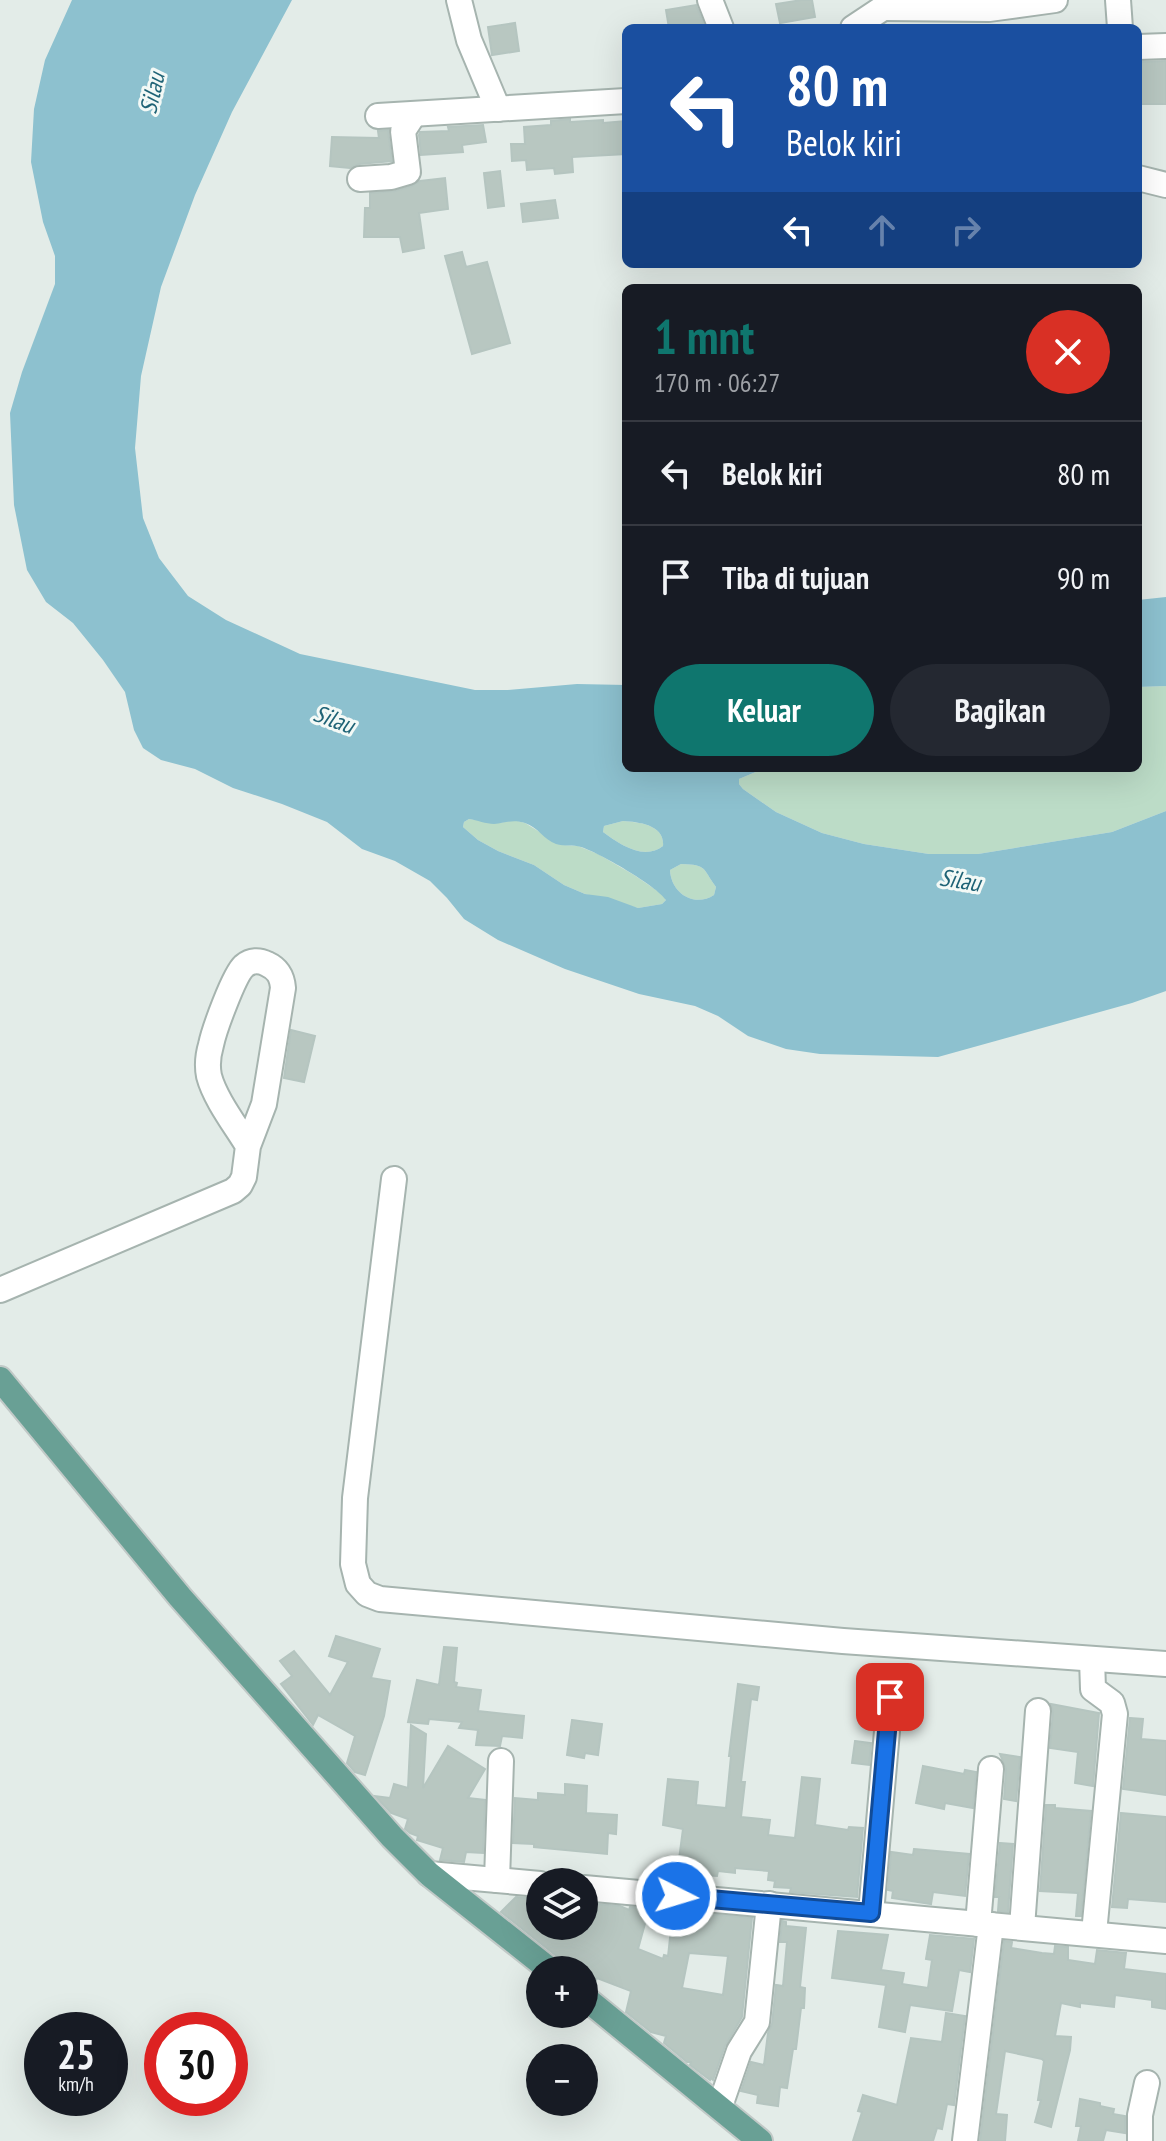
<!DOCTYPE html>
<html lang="id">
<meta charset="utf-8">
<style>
:root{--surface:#171b24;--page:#242831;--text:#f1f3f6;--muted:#9ea1a6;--line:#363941;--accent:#0f766e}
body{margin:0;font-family:"PT Sans Narrow",sans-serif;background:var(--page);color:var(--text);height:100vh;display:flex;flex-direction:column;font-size:30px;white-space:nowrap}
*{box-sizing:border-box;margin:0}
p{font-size:26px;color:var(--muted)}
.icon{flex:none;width:44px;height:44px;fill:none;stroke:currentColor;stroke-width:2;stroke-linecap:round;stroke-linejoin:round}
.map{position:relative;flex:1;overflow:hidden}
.panel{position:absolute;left:622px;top:284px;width:520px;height:488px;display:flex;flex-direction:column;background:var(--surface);border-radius:12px;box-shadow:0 8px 32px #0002}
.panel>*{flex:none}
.banner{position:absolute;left:622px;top:24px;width:520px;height:244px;border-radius:12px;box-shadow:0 8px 32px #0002;background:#1a4fa0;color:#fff;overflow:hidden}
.controls{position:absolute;left:526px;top:1868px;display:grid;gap:16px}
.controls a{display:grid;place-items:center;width:72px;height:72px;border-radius:50%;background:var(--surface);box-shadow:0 8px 32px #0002;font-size:40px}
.speed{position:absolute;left:24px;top:2012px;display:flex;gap:16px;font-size:40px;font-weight:700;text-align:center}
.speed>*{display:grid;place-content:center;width:104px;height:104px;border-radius:50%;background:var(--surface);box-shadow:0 8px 32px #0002;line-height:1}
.speed small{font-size:20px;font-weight:400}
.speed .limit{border:12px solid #d22;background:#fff;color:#111}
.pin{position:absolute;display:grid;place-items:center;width:68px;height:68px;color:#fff;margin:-34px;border-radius:16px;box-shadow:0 4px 12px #0006}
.me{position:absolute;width:88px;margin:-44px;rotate:95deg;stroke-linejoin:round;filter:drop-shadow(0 0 6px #0008)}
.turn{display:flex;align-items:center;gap:28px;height:168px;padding:0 32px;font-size:36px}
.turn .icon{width:104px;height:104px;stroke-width:2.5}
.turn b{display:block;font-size:56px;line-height:68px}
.lanes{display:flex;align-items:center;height:76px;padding:0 32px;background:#0003;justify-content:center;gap:40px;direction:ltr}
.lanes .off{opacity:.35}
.round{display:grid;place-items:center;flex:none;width:84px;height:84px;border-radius:42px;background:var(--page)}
.headline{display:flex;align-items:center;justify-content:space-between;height:136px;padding:0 32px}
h1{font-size:48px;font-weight:700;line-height:60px;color:var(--accent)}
.action{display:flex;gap:16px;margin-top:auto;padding:16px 32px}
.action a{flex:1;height:92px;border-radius:48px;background:var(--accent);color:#fff;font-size:32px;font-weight:700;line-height:92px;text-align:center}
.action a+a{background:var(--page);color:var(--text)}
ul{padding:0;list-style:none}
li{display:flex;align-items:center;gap:24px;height:104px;padding:0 32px;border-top:2px solid var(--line)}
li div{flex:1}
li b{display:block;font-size:30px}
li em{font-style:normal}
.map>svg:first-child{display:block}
.green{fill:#bcdcc7}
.water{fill:#8dc1cf;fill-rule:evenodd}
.building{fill:#b8c7c1;stroke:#b5c5c0;stroke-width:2;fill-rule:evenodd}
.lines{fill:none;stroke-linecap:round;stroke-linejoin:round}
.minor-casing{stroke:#a6b4af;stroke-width:28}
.major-casing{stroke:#c1c9c7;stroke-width:28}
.minor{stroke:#fff;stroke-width:24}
.major{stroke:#69a095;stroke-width:24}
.route-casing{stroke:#114b97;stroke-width:20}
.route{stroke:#1a73e8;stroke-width:14}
.labels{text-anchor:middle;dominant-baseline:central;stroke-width:6;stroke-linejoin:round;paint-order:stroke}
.water-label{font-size:24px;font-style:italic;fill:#1f6376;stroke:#f3f9f6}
</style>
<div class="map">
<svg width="1166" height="2141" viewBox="0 0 1166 2141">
<rect width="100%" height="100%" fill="#e3ece8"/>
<g class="green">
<polygon points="1166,686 1166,811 1112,832 978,854 929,854 864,844 822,833 776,812 743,789 739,784 739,779 765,768 1138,768 1138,687"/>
<polygon points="469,819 500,823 514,820 525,823 561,845 578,846 598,854 634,875 662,894 666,900 662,904 638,908 585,894 564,885 534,865 498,851 478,840 463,827 464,822"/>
<path d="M623 821C639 822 665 825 663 846 644 861 619 844 603 832L604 826Z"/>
<path d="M681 864C708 865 702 868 716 887L714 895C694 908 671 893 670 870Z"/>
</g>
<g class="water">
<path d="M72 0H292L232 112 195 195 161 287 141 376 135 448 143 518 159 558 188 596 226 620 300 654 475 690H508L577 684 626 685V768H765L739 779V784L743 789 776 812 822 833 864 844 929 854H978L1112 832 1166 811V991L1132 1003 938 1057 820 1054 786 1049 748 1036 718 1016 695 1006 639 994 565 969 498 940 464 919 447 898 430 881 395 861 362 849 327 822 282 804 233 788 195 769 161 760 143 748 134 730 125 692 103 660 73 623 46 602 27 570 14 505 10 413 22 372 55 284V256L43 222 31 162 34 109 45 60ZM469 819C477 820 486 824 494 824 505 823 513 819 525 823 538 827 544 840 556 844 564 847 573 844 581 847 598 852 657 886 666 900L662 904 638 908 608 897 585 894 564 885 534 865 498 851 478 840 463 827 464 822ZM623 821C639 822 665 825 663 846 644 861 619 844 603 832L604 826ZM681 864C708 865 702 868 716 887L714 895C694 908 671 893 670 870Z"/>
<polygon points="1166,597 1166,686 1138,687 1138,600"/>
</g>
<g class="building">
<polygon points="802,0 812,0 815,17 780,23 776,4"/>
<polygon points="696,5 704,24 684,28 669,28 666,10"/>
<polygon points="515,23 519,51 492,55 488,27"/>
<polygon points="1166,61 1166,104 1138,104 1138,62"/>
<polygon points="570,119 570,122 603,120 603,123 626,121 626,154 572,157 573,172 555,174 554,168 527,170 526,160 512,161 511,144 525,144 524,127 551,125 551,121"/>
<polygon points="483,125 486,142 462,145 463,152 421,155 419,135 420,132 449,131 448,127"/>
<polygon points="388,130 392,161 359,164 350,168 330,166 332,137 379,138 378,131"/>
<polygon points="500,171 504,206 488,208 484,173"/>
<polygon points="445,178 448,209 419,213 424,248 403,252 400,237 364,237 365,208 370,208 370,193 395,191 412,186 420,181"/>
<polygon points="555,200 558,218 523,222 521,204"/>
<polygon points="462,252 466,267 487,262 510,343 472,354 445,256"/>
<polygon points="291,1030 315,1036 304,1082 284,1078"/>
<polygon points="336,1636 380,1649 371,1678 390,1681 384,1716 365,1775 355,1772 347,1763 355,1736 318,1715 313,1725 281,1684 292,1676 280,1661 294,1651 330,1695 348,1662 329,1656"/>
<polygon points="444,1647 457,1648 454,1682 457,1683 456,1687 481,1690 478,1711 524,1716 522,1738 502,1736 500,1746 476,1745 478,1730 459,1728 462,1722 429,1719 428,1724 408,1722 417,1680 439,1685"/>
<polygon points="738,1684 759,1687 757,1700 751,1699 741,1782 745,1782 741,1817 770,1820 768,1835 795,1838 802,1777 820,1779 815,1825 848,1830 849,1827 863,1828 857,1897 790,1892 791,1888 774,1887 775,1881 768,1880 769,1871 735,1868 735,1873 718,1871 717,1876 704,1875 704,1870 678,1867 683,1829 663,1825 668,1779 698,1782 696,1805 726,1808 731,1756 729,1756"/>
<polygon points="1051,1704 1099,1713 1093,1786 1075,1783 1078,1752 1050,1748 1053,1712"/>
<polygon points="1130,1718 1143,1719 1141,1739 1166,1741 1166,1795 1123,1789"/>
<polygon points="572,1720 602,1724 598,1755 585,1753 584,1758 567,1755"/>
<polygon points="411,1725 426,1734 423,1788 448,1746 485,1769 468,1798 485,1800 483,1853 466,1852 464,1862 440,1860 443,1848 417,1840 418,1836 410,1833 405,1829 408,1819 391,1813 375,1796 390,1798 394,1784 408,1788"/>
<polygon points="855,1741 871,1743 869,1765 852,1763"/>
<polygon points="1000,1754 1020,1757 1016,1801 1004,1799 1006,1769"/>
<polygon points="923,1766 964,1774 965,1770 976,1772 973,1808 945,1803 944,1809 916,1803"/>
<polygon points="565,1784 587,1786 586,1813 617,1815 616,1834 608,1833 607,1854 534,1847 534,1844 513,1843 515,1798 538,1800 538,1793 565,1795"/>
<polygon points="1046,1805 1055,1805 1055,1808 1091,1811 1081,1916 1076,1916 1078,1893 1040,1891"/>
<polygon points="1121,1813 1166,1817 1166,1902 1128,1899 1127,1908 1112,1907"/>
<polygon points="1000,1843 1013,1844 1008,1912 998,1911 999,1897 995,1897"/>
<polygon points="914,1849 969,1854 965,1896 933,1892 931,1904 892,1898 893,1891 888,1890 891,1852 913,1855"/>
<path d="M516 1897 540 1899V1926H587L596 1904 620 1906 629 1910 630 1907 649 1909 638 1949 663 1959 664 1955 668 1956 673 1911 752 1918 742 2017 725 2046 713 2080 711 2078 710 2080 690 2065 691 2062H687L664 2043 666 2036 651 2032 626 2012 631 1991 597 1978 595 1983 584 1978V1970H565L564 1964 559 1958 501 1912ZM689 1953 728 1956 723 1995 682 1988Z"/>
<polygon points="782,1921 786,1922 786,1926 806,1928 800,1987 805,1988 804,2008 801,2008 796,2049 793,2049 787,2088 780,2087 778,2106 757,2103 758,2095 741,2091 751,2062 764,2065 768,2033 772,2024 776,1985 783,1986 787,1942 780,1942"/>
<polygon points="838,1931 888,1935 881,1970 904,1973 902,1984 928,1988 932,1960 926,1959 930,1935 974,1939 970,1972 959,1970 952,2011 910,2005 905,2032 879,2027 886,1985 832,1978"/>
<polygon points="1004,1941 1012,1942 1011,1948 1042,1953 1054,1954 1055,1946 1068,1947 1068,1960 1095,1964 1097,1950 1126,1953 1124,1969 1166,1974 1166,2009 1152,2007 1152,2000 1115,1995 1114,2007 1080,2003 1080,2007 1061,2003 1055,2036 1071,2037 1070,2050 1051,2127 1035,2122 1041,2100 1038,2100 1044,2061 1042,2059 1005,2051 996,2114 1007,2115 1005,2141 980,2141"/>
<polygon points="946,2013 965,2016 954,2105 947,2104 942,2129 937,2128 933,2141 853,2141 862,2112 858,2111 863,2095 897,2105 911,2038 942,2042"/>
<polygon points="1080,2099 1100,2103 1100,2106 1114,2109 1113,2114 1125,2116 1125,2133 1106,2130 1103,2141 1078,2141 1081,2126 1076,2126"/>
</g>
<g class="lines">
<defs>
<g id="minor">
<polyline points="459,0 469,40 498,109"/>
<polyline points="710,0 721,28"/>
<polyline points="1118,0 1120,28"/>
<polyline points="883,8 989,9 1055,0"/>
<polyline points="853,28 883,8 887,0"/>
<polyline points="1138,47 1166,46"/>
<polyline points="378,116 626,101"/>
<polyline points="1138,178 1166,185"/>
<polyline points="360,179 391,177 408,172 403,131 414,114"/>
<polyline points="394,1179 355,1498 353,1564 358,1584 367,1594 380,1599 843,1641 1166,1664"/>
<path d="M0 1290 233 1191 240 1185 244 1177 248 1146 264 1104 283 988C282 976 278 969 267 964 259 960 251 960 244 966 234 975 214 1030 211 1045 208 1055 207 1066 209 1076 215 1099 236 1126 248 1146"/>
<polyline points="1092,1659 1093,1689 1112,1703 1115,1714 1094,1933"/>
<polyline points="429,1874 540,1884"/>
<polyline points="497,1880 501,1761"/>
<polyline points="584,1888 1166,1941"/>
<polyline points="871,1913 890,1697"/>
<polyline points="978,1924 991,1769"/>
<polyline points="1022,1927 1038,1711"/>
<polyline points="720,2106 739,2051 757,2022 769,1904"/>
<polyline points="965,2141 991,1925"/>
<polyline points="1140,2141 1140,2115 1147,2083"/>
</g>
<g id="major">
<polyline points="0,1379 180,1597 392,1837 429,1874 550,1970"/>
<polyline points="584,1997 760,2141"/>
</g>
</defs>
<use href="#minor" class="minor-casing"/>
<use href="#major" class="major-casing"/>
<use href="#minor" class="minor"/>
<use href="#major" class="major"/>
</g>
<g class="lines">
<defs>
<polyline id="route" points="676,1896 871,1913 890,1697"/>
</defs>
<use href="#route" class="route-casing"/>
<use href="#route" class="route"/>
</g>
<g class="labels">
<g class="water-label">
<text transform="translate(152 93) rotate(-77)">Silau</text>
<text transform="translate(334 719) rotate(20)">Silau</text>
<text transform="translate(960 880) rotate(9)">Silau</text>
</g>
</g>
</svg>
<div class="controls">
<a><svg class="icon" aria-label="layers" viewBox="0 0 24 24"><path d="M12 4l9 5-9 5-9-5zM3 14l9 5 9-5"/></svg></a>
<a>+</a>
<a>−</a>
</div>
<div class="speed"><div>25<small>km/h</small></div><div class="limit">30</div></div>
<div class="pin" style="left:890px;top:1697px;background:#d93025"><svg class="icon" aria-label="arrive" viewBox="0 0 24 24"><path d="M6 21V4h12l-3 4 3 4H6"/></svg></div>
<svg class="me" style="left:676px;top:1896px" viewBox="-20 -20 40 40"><circle r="17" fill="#1a73e8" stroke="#fff" stroke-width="3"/><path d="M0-11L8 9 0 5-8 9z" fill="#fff"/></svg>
<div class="banner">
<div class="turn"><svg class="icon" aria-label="left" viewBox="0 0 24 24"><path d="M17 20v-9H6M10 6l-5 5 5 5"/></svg><div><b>80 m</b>Belok kiri</div></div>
<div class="lanes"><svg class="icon" aria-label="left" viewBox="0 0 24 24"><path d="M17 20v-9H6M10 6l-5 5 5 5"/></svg><svg class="icon off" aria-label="ahead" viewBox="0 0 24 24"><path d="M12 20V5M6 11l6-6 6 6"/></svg><svg class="icon off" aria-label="right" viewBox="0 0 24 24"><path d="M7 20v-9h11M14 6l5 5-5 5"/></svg></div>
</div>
<section class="panel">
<div class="headline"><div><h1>1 mnt</h1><p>170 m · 06:27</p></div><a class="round" style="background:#d93025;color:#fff"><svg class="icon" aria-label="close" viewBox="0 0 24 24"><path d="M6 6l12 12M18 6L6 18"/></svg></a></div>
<ul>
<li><svg class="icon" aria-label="left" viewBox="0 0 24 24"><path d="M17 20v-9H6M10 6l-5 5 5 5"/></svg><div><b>Belok kiri</b></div><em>80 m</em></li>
<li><svg class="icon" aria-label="arrive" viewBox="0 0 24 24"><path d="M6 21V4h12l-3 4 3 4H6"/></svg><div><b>Tiba di tujuan</b></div><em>90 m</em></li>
</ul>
<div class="action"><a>Keluar</a><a>Bagikan</a></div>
</section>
</div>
